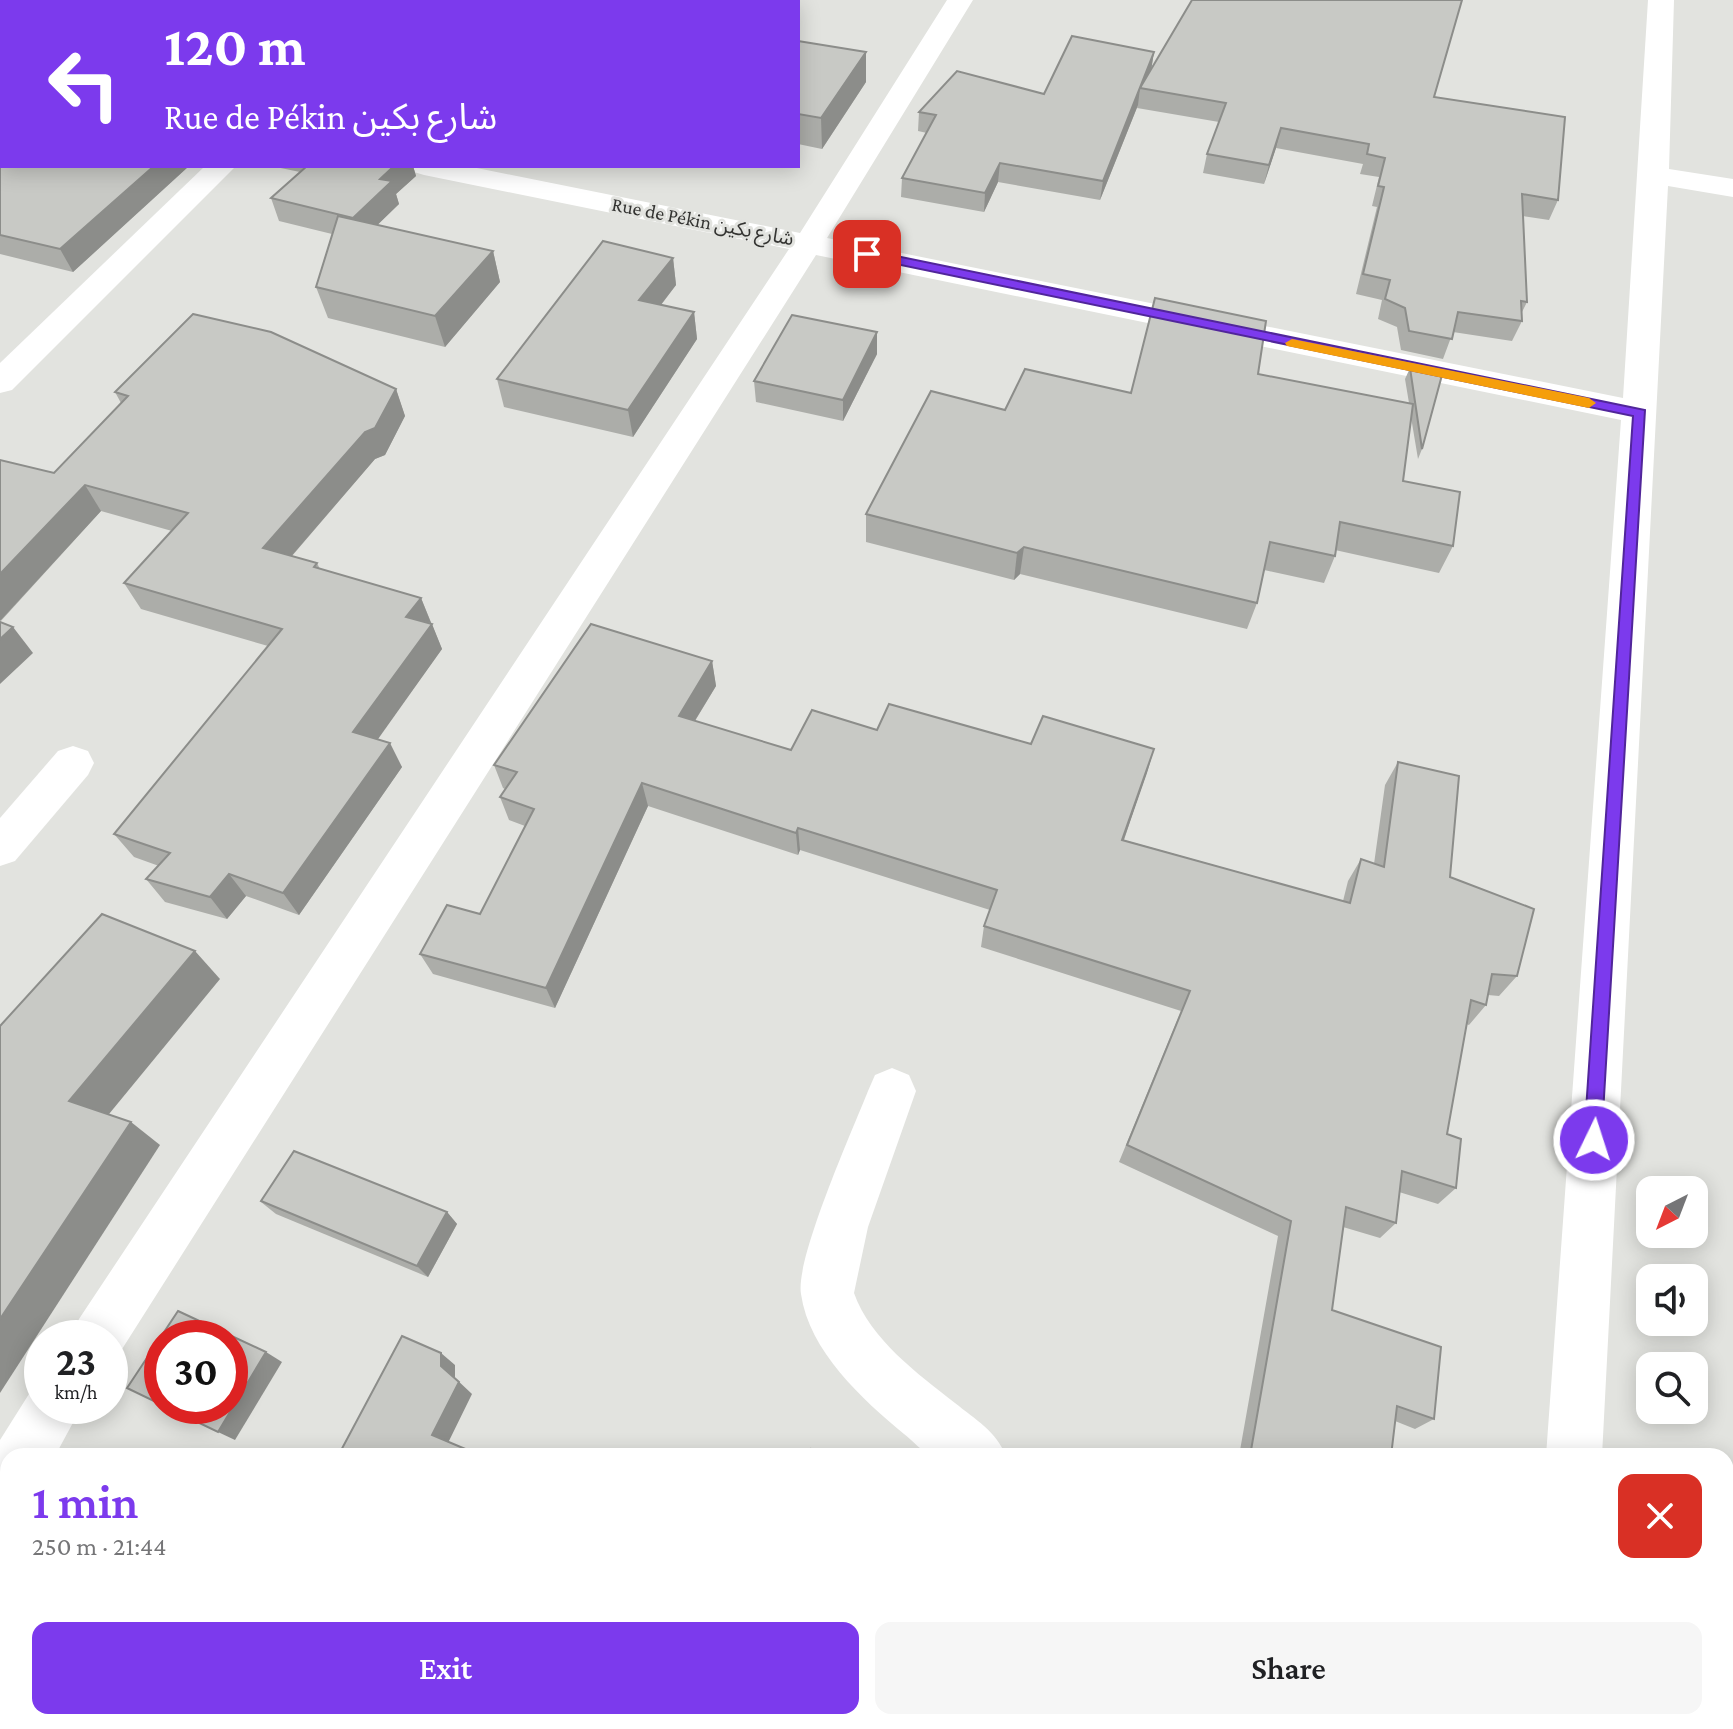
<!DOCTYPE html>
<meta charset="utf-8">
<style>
:root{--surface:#fff;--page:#f6f6f6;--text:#202124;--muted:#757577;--accent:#7c3aed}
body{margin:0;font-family:"Crimson Pro","Noto Sans Arabic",serif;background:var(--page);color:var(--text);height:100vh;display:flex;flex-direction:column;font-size:30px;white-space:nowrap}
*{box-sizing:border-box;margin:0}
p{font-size:26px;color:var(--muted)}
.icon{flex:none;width:44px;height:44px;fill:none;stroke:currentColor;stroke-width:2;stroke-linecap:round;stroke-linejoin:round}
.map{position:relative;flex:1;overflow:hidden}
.sheet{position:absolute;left:0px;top:1448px;width:1734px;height:282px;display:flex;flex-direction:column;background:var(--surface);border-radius:24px 24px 0 0;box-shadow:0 4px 20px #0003}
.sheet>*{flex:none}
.banner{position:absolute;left:0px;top:0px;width:800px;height:168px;box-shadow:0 4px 20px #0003;background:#7c3aed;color:#fff;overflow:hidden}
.needle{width:52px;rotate:222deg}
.buttons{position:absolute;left:1636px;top:1176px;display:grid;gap:16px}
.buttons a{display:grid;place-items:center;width:72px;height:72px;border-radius:16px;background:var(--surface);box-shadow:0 4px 20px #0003;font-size:40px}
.speed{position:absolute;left:24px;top:1320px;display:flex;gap:16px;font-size:40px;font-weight:700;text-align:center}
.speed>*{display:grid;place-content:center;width:104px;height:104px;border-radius:50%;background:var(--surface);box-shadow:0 4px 20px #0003;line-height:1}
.speed small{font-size:20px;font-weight:400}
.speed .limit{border:12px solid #d22;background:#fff;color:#111}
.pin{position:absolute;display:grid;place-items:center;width:68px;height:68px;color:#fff;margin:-34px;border-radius:16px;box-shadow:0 4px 12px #0006}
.me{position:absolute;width:88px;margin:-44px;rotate:4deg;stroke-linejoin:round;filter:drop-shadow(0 0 6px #0008)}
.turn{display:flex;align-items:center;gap:28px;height:168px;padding:0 32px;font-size:36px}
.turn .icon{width:104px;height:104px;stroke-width:2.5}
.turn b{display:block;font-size:56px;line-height:68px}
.round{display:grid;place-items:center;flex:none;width:84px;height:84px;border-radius:16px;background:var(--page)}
.summary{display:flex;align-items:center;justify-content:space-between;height:136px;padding:0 32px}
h1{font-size:48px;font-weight:600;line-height:60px;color:var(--accent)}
.action{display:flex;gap:16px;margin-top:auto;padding:16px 32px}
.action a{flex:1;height:92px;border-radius:16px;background:var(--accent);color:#fff;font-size:32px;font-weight:600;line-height:92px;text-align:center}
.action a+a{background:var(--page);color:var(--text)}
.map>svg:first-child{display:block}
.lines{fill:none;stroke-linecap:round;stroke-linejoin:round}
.minor{fill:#fff;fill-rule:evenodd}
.wall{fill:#acada9}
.shaded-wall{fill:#8c8d8a}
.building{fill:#c8c9c5;stroke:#8c8d8a;stroke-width:2}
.route{fill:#7c3aed;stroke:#51269a;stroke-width:2}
.slow{fill:#f59e0b}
.labels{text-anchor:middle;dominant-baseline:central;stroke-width:6;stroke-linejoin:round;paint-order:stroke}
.far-street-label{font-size:20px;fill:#343432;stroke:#e2e3df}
</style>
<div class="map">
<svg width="1733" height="1729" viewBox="0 0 1733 1729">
<rect width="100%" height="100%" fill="#e2e3df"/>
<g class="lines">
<g class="minor">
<polygon points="947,0 973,0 827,238 1623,398 1648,0 1674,0 1669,169 1733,179 1733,197 1668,186 1602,1456 1546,1456 1621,420 816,255 117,1357 110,1360 110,1338 71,1338 79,1319 789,249 424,175 414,172 410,166 467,166 800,233"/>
<rect x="0" y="48" width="2" height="16"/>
<polygon points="205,166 236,166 12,390 0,393 0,363"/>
<polygon points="73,746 88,751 94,763 88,775 15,861 0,866 0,818 58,751"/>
<path d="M892 1068 909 1075 916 1091 868 1227 854 1293C870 1339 918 1374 955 1403 976 1420 996 1431 1006 1456 987 1456 951 1461 933 1456 923 1453 912 1440 904 1434 862 1399 809 1351 801 1294 795 1259 853 1129 868 1091L875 1075Z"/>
<polygon points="42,1383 42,1406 82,1406 55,1456 8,1456 8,1514 0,1518 0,1440 34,1386"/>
<polygon points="1526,1722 1588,1722 1587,1729 1525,1729"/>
</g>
</g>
<g class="wall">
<polygon points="48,0 405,0 409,2 50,2"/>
<polygon points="798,41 866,52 866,82 822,149 798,144"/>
<polygon points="1154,52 1151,70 1434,97 1558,200 1549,220 1523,216 1527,302 1521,314 1522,321 1512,341 1453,332 1443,359 1401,350 1397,327 1378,319 1382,300 1356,294 1377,207 1372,206 1379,177 1360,174 1363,164 1276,148 1264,184 1203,173 1207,154 1219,122 1137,108 1138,105 1100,200 998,182 984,212 901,197 902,178 927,133 918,131 919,112 1044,94"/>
<polygon points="0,63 2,166 189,166 73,272 0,254"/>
<polygon points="271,166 413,166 416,176 396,194 399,204 377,225 493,251 500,282 445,347 328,318 316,287 332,234 279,221 271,198 300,172"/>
<polygon points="673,258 676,285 661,305 694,312 697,339 633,437 504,407 497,379"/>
<polygon points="877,332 877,354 843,421 756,402 754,381"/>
<polygon points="1410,368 1422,449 1418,459 1411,417 1403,481 1453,546 1439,573 1335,550 1335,556 1324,583 1264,570 1257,603 1247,629 1020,574 1014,580 866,542 866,514 1005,410 1131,393 1258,374 1409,403 1405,379"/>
<polygon points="396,389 405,416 385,455 375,459 292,556 317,563 320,569 421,598 442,649 377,739 402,767 299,915 246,896 227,919 165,902 146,879 159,866 134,857 114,834 268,646 141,609 124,583 172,531 101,511 0,622 54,473 121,403 115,392"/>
<polygon points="712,661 716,686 695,721 791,750 877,730 1031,744 1154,749 1124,840 1343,901 1348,881 1361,859 1374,864 1385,785 1398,762 1450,877 1517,976 1499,996 1488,995 1486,1005 1469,1025 1466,1024 1447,1134 1456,1188 1438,1204 1399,1192 1396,1223 1380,1238 1343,1227 1332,1310 1434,1419 1415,1429 1395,1421 1391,1456 1239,1456 1278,1236 1119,1162 1181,1011 981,947 984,926 990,910 800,850 798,855 648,806 555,1008 433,974 420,954 480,914 525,826 509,820 500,797 505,789 503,788 494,765"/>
<polygon points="261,1202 447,1212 457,1224 428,1277 276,1214"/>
<polygon points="960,1722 1126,1722 1125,1729 958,1729"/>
</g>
<g class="shaded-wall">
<polygon points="866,52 866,82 822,149 821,118"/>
<polygon points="1154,52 1151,71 1140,88 1138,105 1100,200 1103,181"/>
<polygon points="1281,128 1276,148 1264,184 1269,165"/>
<polygon points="1000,163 998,182 984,212 985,193"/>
<polygon points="154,166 189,166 73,272 60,249"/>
<polygon points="394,166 413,166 416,176 396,194 399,204 361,241 353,218 380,179"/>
<polygon points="493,251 500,282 445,347 435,316"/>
<polygon points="673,258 676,285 643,328 639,300"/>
<polygon points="694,312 697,339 633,437 628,410"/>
<polygon points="877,332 877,354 843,421 843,400"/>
<polygon points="396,389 405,416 385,455 375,459 276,574 263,548"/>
<polygon points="85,485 101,511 0,621 0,574"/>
<polygon points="1024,547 1020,574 1014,580 1017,553"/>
<polygon points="421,598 431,623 406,617"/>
<polygon points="432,624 442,649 366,756 353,732"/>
<polygon points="13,627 33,653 0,684 0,639"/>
<polygon points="712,661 716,686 683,740 679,716"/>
<polygon points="390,743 402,767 299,915 283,893"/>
<polygon points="1154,749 1147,773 1116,862 1122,840"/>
<polygon points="642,783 648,806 555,1008 546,988"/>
<polygon points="798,828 800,850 798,855 796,833"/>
<polygon points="229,874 246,896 227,919 210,897"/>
<polygon points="195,951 220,979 100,1125 69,1101"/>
<polygon points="131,1122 160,1145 0,1393 0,1319"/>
<polygon points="447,1212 457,1224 428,1277 417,1266"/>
<polygon points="266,1352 282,1362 235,1440 218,1432"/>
<polygon points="441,1353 455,1365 455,1378 472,1394 447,1445 432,1435 441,1366"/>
<polygon points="489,1722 504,1722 516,1729 501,1729"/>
</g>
<g class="building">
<polygon points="60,0 405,0 409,2 63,2"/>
<polygon points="1192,0 1462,0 1434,97 1565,117 1558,200 1522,194 1527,302 1521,301 1522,321 1458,312 1452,339 1409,331 1405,308 1385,299 1390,280 1363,274 1384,187 1378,186 1385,158 1367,154 1369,144 1281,128 1269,165 1207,154 1226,103 1140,88"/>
<polygon points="1072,36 1154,52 1103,181 1000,163 985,193 902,178 936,115 919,112 957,71 1044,94"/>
<polygon points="798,41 866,52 821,118 798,114"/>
<polygon points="2,62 2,166 154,166 60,249 0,235 0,63"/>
<polygon points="307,166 394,166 380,179 392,181 353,218 271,198"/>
<polygon points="338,216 493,251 435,316 316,287"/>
<polygon points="603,241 673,258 639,300 694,312 628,410 497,379"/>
<polygon points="1155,298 1266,321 1258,374 1413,404 1403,481 1460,492 1453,546 1340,522 1335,556 1270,542 1257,603 1024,547 1017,553 866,514 931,391 1005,410 1025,369 1131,393"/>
<polygon points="193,314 271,332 396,389 375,428 365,432 263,548 317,563 314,567 421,598 406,617 432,624 353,732 390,743 283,893 229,874 210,897 146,879 170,853 114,834 282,629 124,583 188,513 85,485 0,574 0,460 54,473 128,396 115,392"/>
<polygon points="792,315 877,332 843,400 754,381"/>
<polygon points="1410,368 1442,375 1422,449"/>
<polygon points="0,622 13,627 0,639"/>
<polygon points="591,624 712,661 679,716 791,750 812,710 877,730 889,704 1031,744 1043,716 1154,749 1122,840 1350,903 1361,859 1384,867 1398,762 1459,776 1450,877 1534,909 1517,976 1492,974 1486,1005 1471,1000 1447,1134 1461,1139 1456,1188 1402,1171 1396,1223 1346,1207 1332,1310 1441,1347 1434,1419 1397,1406 1391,1456 1250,1456 1291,1221 1127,1145 1190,991 984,926 997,890 798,828 796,833 642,783 546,988 420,954 447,905 480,914 534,809 500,797 517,772 494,765"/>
<polygon points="102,914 195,951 69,1101 131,1122 0,1319 0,1026"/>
<polygon points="294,1151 447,1212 417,1266 261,1201"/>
<polygon points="178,1311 266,1352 218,1432 164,1406 230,1406 230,1338 162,1338 162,1405 127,1388"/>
<polygon points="402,1336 441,1353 441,1366 459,1382 432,1435 482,1456 338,1456"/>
<polygon points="811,1449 826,1456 808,1456"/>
<polygon points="237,1722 489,1722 501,1729 248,1729"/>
<polygon points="509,1722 884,1722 882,1729 506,1729"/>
<polygon points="964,1722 1126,1722 1125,1729 962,1729"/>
</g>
<polygon class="route" points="867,250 1645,410 1601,1147 1594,1150 1587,1147 1584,1140 1633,416 862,257 862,252"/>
<polygon class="slow" points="1292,339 1589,398 1596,403 1589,408 1287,346 1285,343"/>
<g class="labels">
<g class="far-street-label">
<text transform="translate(703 221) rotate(11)">Rue de Pékin شارع بكين</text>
</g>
</g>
</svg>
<div class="buttons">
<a><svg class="needle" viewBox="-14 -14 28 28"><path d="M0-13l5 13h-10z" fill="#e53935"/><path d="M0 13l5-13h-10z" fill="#757577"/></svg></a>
<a><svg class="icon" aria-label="sound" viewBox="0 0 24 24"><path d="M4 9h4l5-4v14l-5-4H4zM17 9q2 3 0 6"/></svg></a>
<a><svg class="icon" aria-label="search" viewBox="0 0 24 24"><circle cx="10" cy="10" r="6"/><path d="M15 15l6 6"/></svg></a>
</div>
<div class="speed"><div>23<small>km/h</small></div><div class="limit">30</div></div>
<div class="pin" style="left:867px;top:254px;background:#d93025"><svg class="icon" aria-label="arrive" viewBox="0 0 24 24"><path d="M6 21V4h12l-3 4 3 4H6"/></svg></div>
<svg class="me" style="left:1594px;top:1140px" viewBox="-20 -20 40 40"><circle r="17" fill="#7c3aed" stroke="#fff" stroke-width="3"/><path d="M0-11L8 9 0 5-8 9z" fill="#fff"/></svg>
<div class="banner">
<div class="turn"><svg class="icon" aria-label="left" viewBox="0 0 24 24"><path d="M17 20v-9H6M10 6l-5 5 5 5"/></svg><div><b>120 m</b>Rue de Pékin شارع بكين</div></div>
</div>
<section class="sheet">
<div class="summary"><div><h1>1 min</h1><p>250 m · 21:44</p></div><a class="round" style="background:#d93025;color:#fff"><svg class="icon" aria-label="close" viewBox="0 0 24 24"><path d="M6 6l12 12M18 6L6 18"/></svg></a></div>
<div class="action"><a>Exit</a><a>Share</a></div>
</section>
</div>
